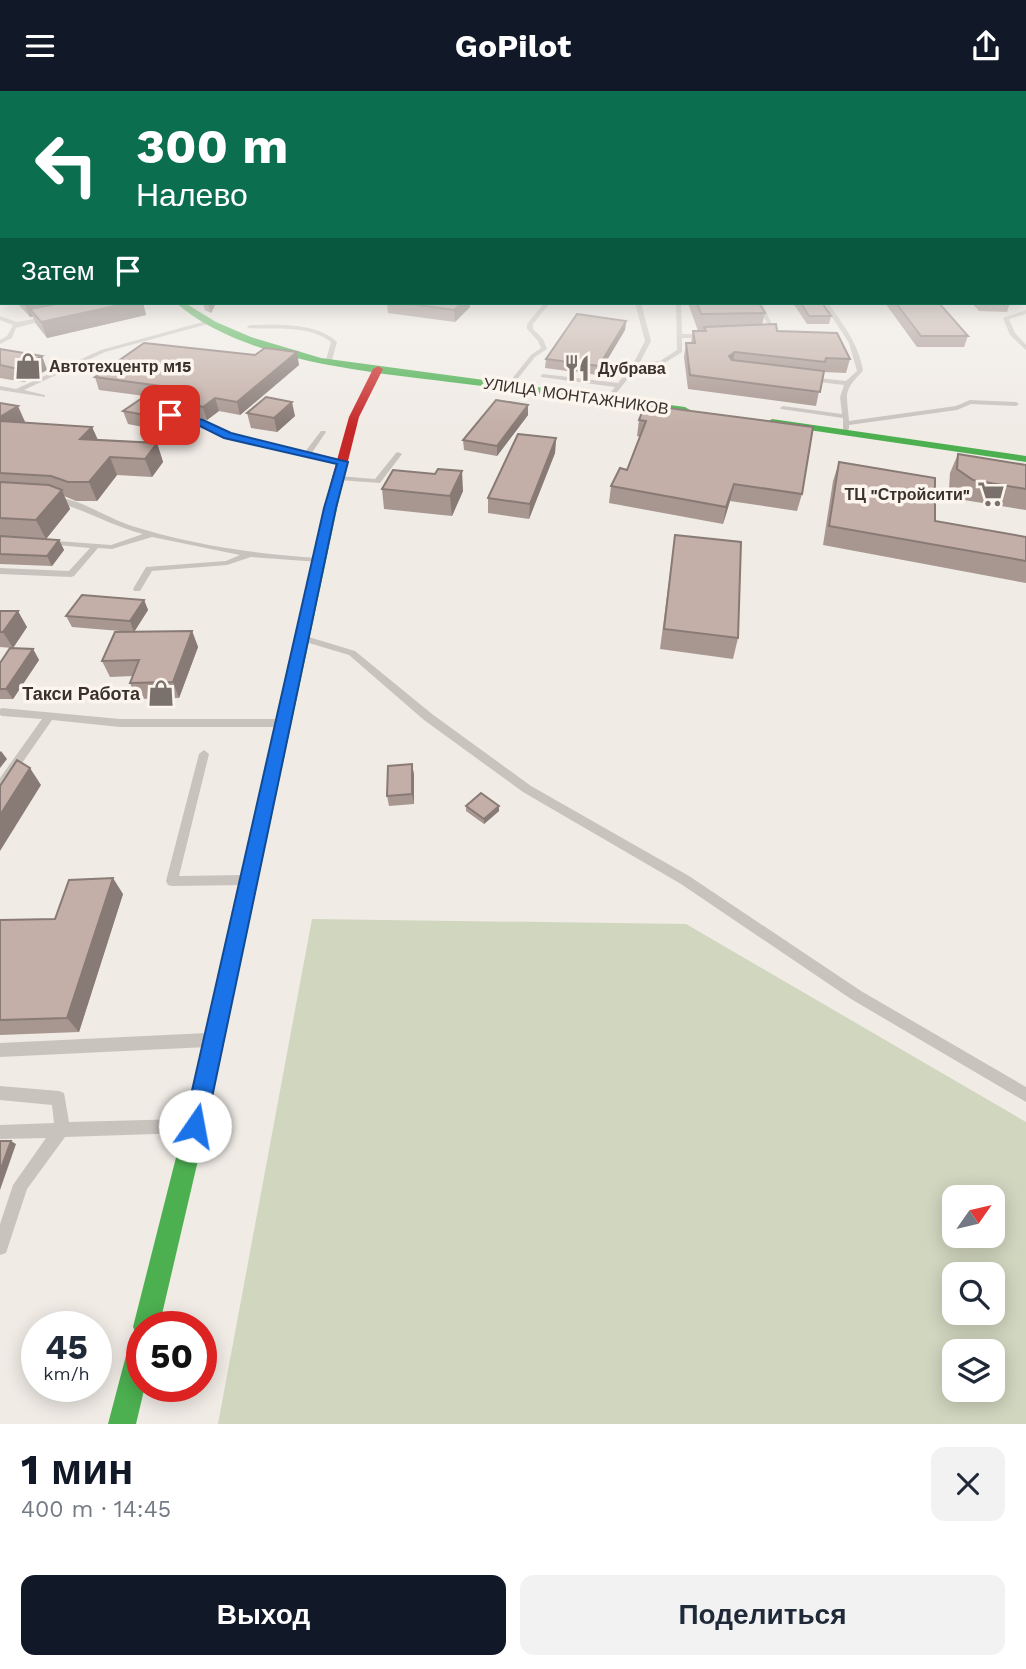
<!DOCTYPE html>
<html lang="ru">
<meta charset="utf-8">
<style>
:root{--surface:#fff;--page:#f2f2f3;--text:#1f2937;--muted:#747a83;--accent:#111827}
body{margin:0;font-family:"Work Sans",sans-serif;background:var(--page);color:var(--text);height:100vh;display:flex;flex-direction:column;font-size:26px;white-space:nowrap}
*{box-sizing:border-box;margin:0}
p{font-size:23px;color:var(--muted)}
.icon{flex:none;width:38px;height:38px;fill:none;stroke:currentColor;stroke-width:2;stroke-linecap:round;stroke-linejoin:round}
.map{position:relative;height:1333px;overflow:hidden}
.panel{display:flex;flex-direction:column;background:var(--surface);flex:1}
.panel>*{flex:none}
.top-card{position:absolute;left:0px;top:0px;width:1027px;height:214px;box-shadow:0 4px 18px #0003;background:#0b6e4f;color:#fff;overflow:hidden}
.needle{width:46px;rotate:56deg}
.fabs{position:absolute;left:942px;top:1094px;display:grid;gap:14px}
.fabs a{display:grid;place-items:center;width:63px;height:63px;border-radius:14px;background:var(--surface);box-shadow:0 4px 18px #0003;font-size:35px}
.speed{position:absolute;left:21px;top:1220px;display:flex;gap:14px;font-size:35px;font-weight:700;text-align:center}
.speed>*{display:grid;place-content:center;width:91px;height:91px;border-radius:50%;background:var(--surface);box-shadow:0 4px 18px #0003;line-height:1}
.speed small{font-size:18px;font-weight:400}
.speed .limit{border:10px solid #d22;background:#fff;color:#111}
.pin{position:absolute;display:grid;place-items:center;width:60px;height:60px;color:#fff;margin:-30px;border-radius:14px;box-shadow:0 4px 10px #0006}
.me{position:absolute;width:77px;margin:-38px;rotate:12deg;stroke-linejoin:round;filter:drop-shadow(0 0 5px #0008)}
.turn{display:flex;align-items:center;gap:24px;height:147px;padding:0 21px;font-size:32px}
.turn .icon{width:91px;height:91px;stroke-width:2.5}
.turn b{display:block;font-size:49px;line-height:60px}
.then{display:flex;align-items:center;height:66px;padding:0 21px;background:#0003;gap:14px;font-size:26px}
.round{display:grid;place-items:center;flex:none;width:74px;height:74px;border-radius:14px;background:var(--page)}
.headline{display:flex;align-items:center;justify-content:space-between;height:119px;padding:0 21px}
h1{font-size:42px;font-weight:700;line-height:52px;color:var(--accent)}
.action{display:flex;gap:14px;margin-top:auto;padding:14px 21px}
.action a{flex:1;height:80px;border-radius:14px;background:var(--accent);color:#fff;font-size:28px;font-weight:700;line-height:80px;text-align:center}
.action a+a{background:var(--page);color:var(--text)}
header{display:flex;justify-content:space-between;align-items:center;height:91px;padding:0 21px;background:var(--accent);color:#fff;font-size:32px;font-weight:700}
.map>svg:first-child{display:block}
.green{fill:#d1d6bf;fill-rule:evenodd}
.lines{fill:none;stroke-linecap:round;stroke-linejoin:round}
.lane{fill:#c9c3be;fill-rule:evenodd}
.fast{fill:#4caf50;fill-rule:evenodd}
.jam{fill:#c62828;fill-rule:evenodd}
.wall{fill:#a89690}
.shaded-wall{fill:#887a75}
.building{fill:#c3afa7;stroke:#887a75;stroke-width:2}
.route{fill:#1a73e8;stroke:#114b97;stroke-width:2}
.labels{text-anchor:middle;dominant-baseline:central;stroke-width:7;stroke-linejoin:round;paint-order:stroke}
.far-poi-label{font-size:16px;font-weight:bold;fill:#3b302b;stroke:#fbf5ee;text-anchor:start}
.far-street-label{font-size:16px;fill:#3b302b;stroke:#fbf5ee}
.poi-label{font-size:18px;font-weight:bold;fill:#3b302b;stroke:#fbf5ee;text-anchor:end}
</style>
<header><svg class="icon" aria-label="menu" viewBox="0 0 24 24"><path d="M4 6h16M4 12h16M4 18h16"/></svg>GoPilot<svg class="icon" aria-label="share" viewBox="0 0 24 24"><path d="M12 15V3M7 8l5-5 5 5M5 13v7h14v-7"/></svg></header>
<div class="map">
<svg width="1026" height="1333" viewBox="0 0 1026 1333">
<rect width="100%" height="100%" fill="#f0ebe5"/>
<path class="green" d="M312 828 686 833 1026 1031V1333H218ZM954 1106H992V1144H954ZM954 1183H992V1222H954ZM954 1260H992V1298H954Z"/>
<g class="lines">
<g class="lane">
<polygon points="544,212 550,212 533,233 533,238 543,248 547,258 535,266 511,296 507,296 507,294 531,264 541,257 538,250 527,238 527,233"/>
<polygon points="635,212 641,212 651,250 640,271 660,270 677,259 676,212 681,212 682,243 704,243 707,245 704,247 682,247 682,261 663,273 638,275 610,310 605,309 615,296 541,286 541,284 543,283 618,292 633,273 645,250"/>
<polygon points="757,212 762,212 776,242 769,245 766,243 771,240"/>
<path d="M823 212H828C843 233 859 253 863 280 842 301 847 302 849 330L956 315 970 309 1016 311 1019 313 1016 315 971 313 957 319 849 334V338L846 340 843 338V327L781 318 780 317 783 315 842 323 840 306 844 294 810 290 807 288 810 286 846 290 857 280 849 252Z"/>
<polygon points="1026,219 1026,223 1009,228 1015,242 1026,254 1026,259 1010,244 1003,227"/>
<polygon points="0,225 17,231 46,226 49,228 16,237 12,247 0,253 0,249 7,245 13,234 0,229"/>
<polygon points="206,230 208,231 208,233 105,261 24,299 45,304 45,306 0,299 0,295 16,298 101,259"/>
<path d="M250 234C278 234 315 231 337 251L332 269 329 271 326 269 331 251C308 233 275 239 248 237L247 236Z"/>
<polygon points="183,325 202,330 229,343 305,361 321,340 325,340 326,341 311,363 347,371 343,373 225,346 198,332 181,328 180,327"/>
<polygon points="398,361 402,363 380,392 338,389 334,387 338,385 375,388 396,362"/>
<path d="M51 406C79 406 106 427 132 435 192 454 256 463 319 467L323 469 319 471 251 466 227 474 152 480 140 500H134L133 498 146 476 226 470 240 464 152 446 112 458 98 457 74 485 71 486 0 483V477L69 480 90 457 46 453 42 451 43 449 111 454 143 443C111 435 83 417 51 410Z"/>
<polygon points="302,544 355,560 432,623 531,695 689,785 861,900 1026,996 1026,1011 851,908 681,793 523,701 424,629 349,564 299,549 297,547"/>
<polygon points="2,617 120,628 282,628 287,632 282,636 120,636 52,629 4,698 0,699 0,687 42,628 2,625 0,624 0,618"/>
<polygon points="204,659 209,663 179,785 245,784 249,785 251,789 249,793 245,794 172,795 168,794 166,790 199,663"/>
<polygon points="207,942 212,944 214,949 212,954 207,956 0,966 0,952"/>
<polygon points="0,995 59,1000 64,1002 69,1031 185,1028 190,1030 192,1035 190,1040 185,1042 65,1046 27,1098 6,1162 0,1164 0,1133 13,1094 46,1047 0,1048 0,1034 54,1032 52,1014 0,1009"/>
</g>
<g class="fast">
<path d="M176 212H185L216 231 251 246 321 267 685 316 690 319 685 322C615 313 545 303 474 294 383 282 248 274 176 212Z"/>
<polygon points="772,328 1026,365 1026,371 768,333 767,331"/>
<polygon points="336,391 342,394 206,1035 159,1236 142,1236 142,1295 145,1295 136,1333 108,1333 129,1253 136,1243 133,1236 184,1035 330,394"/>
</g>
<polygon class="jam" points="378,275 383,278 359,326 342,394 332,396 330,394 349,326 373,278"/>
</g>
<g class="wall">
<polygon points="17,212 143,212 146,224 47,247 36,233 33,226 30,226"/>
<polygon points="203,212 216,212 211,222 205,219"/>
<polygon points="387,212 470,212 470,216 455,231 388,222"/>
<polygon points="688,212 759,212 765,222 762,234 850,268 846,282 823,281 816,315 688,298 684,266 686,252 691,252 693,240 698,240"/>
<polygon points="793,212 822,212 831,225 829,233 807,233"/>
<polygon points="885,212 939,212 968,245 964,256 917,256"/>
<polygon points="972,212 1010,212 1007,221 979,220"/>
<polygon points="626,230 625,239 598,284 545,277 546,268"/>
<polygon points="0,258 42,265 47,279 24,291 0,287"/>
<polygon points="299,274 240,324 219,320 207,329 196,327 199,335 187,345 128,333 123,320 145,305 99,299 95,286"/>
<polygon points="0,312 25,332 92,336 98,349 157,352 163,371 152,386 117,384 97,410 76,410 64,405 70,418 46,448 59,449 64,459 52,475 0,473"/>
<polygon points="528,314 528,324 497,365 464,359 463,349"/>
<polygon points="645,314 802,403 797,420 730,410 723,433 609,412 611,395 627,379 640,346 637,345 639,329"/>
<polygon points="247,322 295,325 277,341 251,337"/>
<polygon points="556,347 555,362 529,428 488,422 488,407"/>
<polygon points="958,363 1026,374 1026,419 964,409 949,398 950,382"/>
<polygon points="839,371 935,430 1026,446 1026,492 823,454 833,390"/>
<polygon points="382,398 463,400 452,425 384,418"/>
<polygon points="675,444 738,547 733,568 660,558"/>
<polygon points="144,509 148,519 134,541 192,540 198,556 179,607 137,608 130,592 133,585 110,586 102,570 132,541 72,536 66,525"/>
<polygon points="0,520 27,536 13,557 0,556"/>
<polygon points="33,558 39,569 13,608 0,608 0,572"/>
<polygon points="412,673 414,684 414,713 389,715 387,705"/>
<polygon points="466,715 499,715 499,720 484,733 466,720"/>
<polygon points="123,803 79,941 0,944 0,829 55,828"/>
</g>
<g class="shaded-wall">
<polygon points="2,194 2,210 0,211 0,195"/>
<polygon points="24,212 102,212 30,218 33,226 30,226"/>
<polygon points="129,212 143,212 146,224 47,247 41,231"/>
<polygon points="208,212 216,212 211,222"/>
<polygon points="462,212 470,212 470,216 455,231 454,219"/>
<polygon points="626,230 625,239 598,284 599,275"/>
<polygon points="297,261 299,274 240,324 237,311"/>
<polygon points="735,261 732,274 729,265"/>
<polygon points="42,265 47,279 24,291 18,278"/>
<polygon points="167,306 171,319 166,322 161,309"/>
<polygon points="215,307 219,320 207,329 203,316"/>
<polygon points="292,311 295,325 277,341 274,327"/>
<polygon points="528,314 528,324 497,365 497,355"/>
<polygon points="18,315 26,333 0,341 0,326"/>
<polygon points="195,322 199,335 187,345 183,331"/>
<polygon points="92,336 100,354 80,348"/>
<polygon points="556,347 555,362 529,428 530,413"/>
<polygon points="157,352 163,371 152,386 145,368"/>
<polygon points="110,366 117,384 97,410 89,391"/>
<polygon points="462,380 463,400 452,425 450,405"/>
<polygon points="734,393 730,410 723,433 726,416"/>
<polygon points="62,399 70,418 46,448 36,429"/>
<polygon points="59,449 64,459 52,475 47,465"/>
<polygon points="144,509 148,519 134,541 130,530"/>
<polygon points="18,520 27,536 13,557 3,541"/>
<polygon points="192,540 198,556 179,607 173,591"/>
<polygon points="33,558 39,569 13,608 6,598"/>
<polygon points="1,660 7,668 0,677 0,661"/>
<polygon points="412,673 414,684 414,713 412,703"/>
<polygon points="30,677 41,694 0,760 0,724"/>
<polygon points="499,715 499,720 484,733 484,728"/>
<polygon points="113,787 123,803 79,941 67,927"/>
<polygon points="11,1050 16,1053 0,1099 0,1080"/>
</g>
<g class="building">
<polygon points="0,149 2,149 2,194 0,195"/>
<polygon points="62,212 129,212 41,231 30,218"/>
<polygon points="404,212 462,212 454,219"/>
<polygon points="697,212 759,212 765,222 701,223"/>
<polygon points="801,212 822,212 831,225 809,225"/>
<polygon points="896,212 939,212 968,245 921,245"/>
<polygon points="577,223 626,230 599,275 546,268"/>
<polygon points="776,233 777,240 837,242 850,268 826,267 825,271 735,261 729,265 732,269 824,280 820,301 690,284 686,252 695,252 693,240 706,240 704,236"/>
<polygon points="144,252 255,264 265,257 297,261 237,311 215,307 203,316 167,306 161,309 163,314 195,322 183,331 123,320 160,295 95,286"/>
<polygon points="0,258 42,265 18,278 0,274"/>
<polygon points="266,306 292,311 274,327 247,322"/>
<polygon points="496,309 528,314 497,355 463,349"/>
<polygon points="0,312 18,315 0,326"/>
<polygon points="645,314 813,336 802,403 734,393 726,416 611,395 620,377 627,379 646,330 639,329"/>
<polygon points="0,330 92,336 80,348 157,352 145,368 110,366 89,391 68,391 51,385 0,382"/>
<polygon points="518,343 556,347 530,413 488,407"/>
<polygon points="958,363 1026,374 1026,398 973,389 957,378"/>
<polygon points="839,371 935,387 935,430 1026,446 1026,470 829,435"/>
<polygon points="438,378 462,380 450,405 382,398 393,379 435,383"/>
<polygon points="0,391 49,394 62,399 36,429 0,427"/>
<polygon points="675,444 741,451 738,547 664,538"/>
<polygon points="0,445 59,449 47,465 0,463"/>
<polygon points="82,504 144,509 130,530 66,525"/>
<polygon points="0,520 18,520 3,541 0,541"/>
<polygon points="192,540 173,591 130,592 139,569 102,570 115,541"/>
<polygon points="10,557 33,558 6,598 0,598 0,572"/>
<polygon points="17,669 30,677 0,724 0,695"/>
<polygon points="412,673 412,703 387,705 388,675"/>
<polygon points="481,702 499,715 484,728 466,715"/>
<polygon points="113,787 67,927 0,929 0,829 55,828 69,789"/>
<polygon points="0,1050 11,1050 0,1080"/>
</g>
<linearGradient id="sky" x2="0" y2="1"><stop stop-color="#8bbad8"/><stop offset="0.44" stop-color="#f8f6f3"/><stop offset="1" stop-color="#f8f6f3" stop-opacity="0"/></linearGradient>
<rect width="1026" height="336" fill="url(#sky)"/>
<polygon class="route" points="167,321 203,329 231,342 348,371 336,417 206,1035 203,1042 195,1046 187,1042 184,1035 324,417 337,373 224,347 196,333 167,326"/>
<defs>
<symbol id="shop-bare" viewBox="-9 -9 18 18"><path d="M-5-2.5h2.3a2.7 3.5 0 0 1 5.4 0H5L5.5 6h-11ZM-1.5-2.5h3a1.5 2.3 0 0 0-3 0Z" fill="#7a716c" stroke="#fbf5ee" stroke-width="2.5" paint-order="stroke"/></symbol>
<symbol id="restaurant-bare" viewBox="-9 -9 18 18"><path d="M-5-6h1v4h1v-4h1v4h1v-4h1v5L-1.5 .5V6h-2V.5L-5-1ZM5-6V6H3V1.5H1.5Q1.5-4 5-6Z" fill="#7a716c" stroke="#fbf5ee" stroke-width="2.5" paint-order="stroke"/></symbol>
<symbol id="supermarket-bare" viewBox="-9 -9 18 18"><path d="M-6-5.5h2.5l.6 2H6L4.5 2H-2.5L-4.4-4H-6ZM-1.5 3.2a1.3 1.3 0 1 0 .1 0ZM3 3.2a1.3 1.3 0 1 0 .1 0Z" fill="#7a716c" stroke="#fbf5ee" stroke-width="2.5" paint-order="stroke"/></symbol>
</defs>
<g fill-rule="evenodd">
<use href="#shop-bare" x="9" y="256" width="38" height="38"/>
<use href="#restaurant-bare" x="558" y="258" width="38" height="38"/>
<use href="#supermarket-bare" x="972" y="384" width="38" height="38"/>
<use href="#shop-bare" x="142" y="583" width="38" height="38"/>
</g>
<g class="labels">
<g class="far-poi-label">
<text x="49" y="275">Автотехцентр м15</text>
<text x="598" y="277">Дубрава</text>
<text x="970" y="403" text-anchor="end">ТЦ "Стройсити"</text>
</g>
<g class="far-street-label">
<text transform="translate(576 305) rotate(8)">УЛИЦА МОНТАЖНИКОВ</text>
</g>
<g class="poi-label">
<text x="140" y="602">Такси Работа</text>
</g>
</g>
</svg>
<div class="fabs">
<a><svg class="needle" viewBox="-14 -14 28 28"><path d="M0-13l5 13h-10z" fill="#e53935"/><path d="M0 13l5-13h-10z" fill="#747a83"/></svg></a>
<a><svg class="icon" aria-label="search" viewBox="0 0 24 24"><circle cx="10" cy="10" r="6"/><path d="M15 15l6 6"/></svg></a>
<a><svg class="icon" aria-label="layers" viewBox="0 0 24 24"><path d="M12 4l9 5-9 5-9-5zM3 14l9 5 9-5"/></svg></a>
</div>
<div class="speed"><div>45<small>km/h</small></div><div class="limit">50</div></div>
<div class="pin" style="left:170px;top:324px;background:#d93025"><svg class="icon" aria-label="arrive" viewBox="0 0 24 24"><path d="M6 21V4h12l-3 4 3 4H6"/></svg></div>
<svg class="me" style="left:195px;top:1035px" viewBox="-20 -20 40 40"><circle r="19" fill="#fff"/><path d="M0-13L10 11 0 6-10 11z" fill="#1a73e8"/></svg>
<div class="top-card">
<div class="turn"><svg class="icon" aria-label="left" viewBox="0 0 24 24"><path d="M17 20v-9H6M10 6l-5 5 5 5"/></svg><div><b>300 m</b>Налево</div></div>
<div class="then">Затем<svg class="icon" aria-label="arrive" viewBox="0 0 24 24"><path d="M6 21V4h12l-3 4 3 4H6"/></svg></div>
</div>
</div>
<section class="panel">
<div class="headline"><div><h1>1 мин</h1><p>400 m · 14:45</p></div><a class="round"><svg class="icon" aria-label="close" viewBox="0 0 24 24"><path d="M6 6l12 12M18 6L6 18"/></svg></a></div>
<div class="action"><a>Выход</a><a>Поделиться</a></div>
</section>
